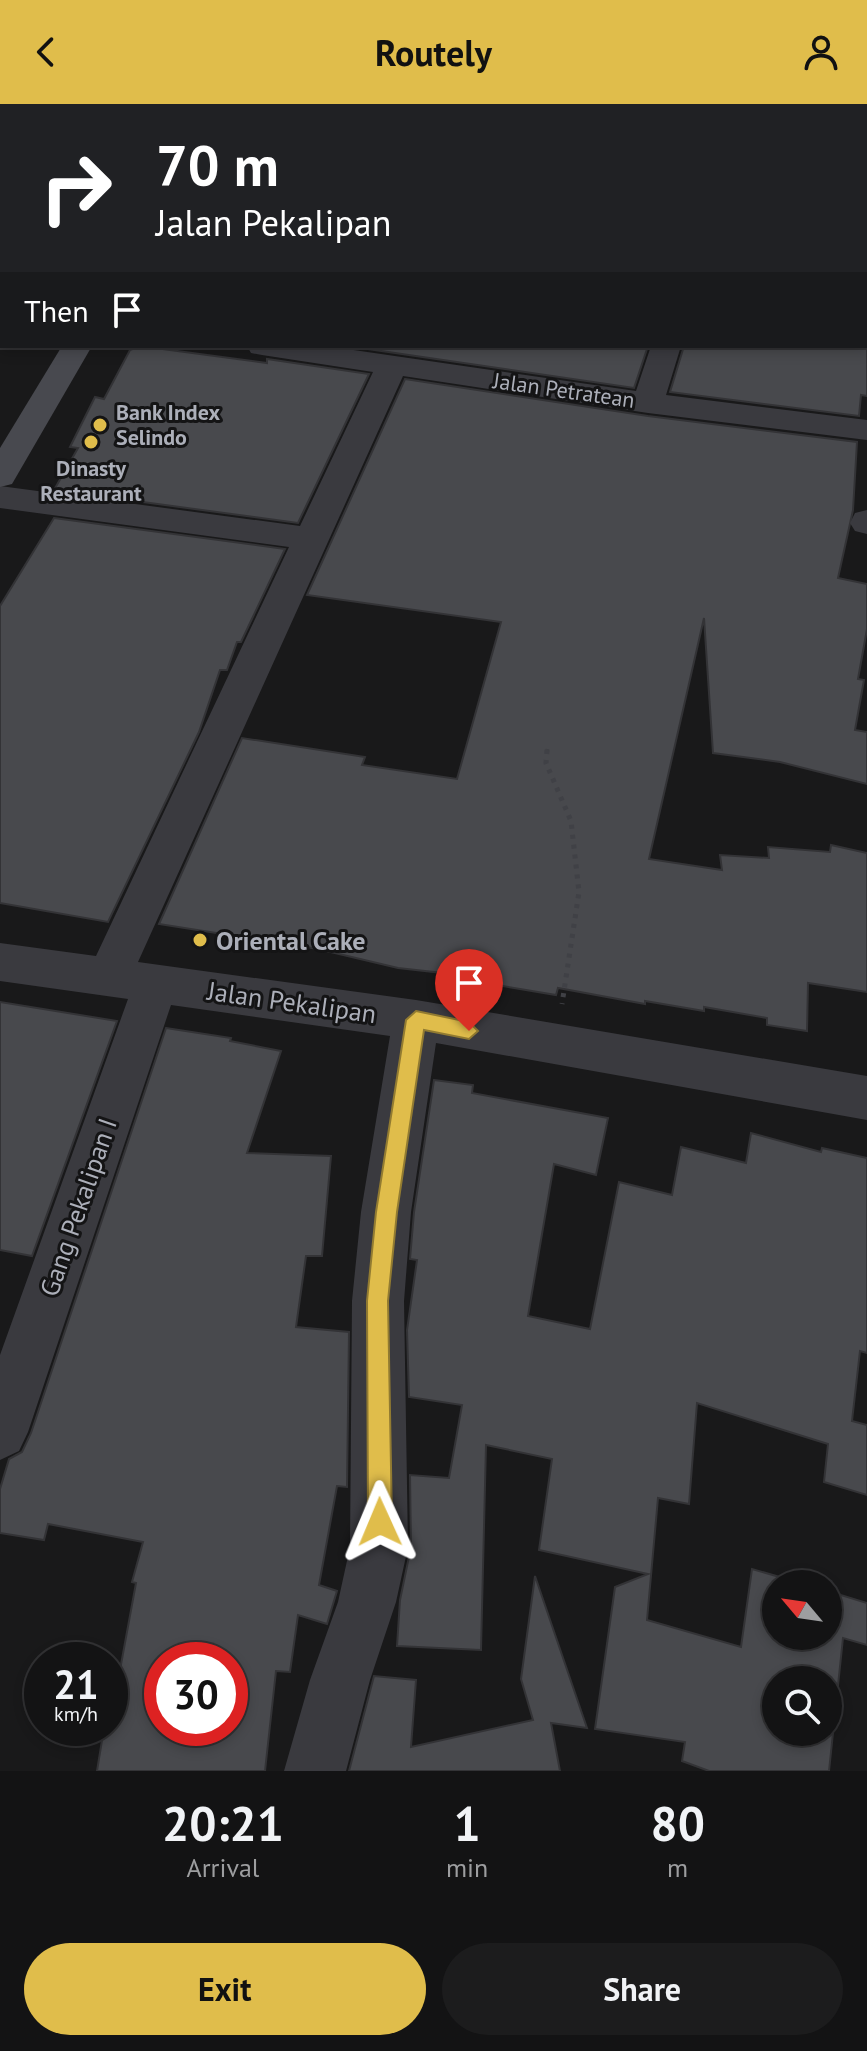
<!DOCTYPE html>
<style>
:root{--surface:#131314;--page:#1c1c1d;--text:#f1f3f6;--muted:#9d9ea0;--line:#323234;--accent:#e0bd4b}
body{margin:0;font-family:"PT Sans",sans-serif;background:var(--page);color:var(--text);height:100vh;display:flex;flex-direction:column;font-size:30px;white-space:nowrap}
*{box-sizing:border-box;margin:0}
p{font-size:26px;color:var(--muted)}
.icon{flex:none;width:44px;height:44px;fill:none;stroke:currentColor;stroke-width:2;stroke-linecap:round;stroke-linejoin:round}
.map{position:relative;height:1667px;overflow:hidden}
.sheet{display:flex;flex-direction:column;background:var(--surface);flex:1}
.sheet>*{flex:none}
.banner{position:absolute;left:0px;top:0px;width:868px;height:244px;box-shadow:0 4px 12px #0003,0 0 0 2px var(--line);background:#202124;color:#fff;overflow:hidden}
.needle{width:52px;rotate:299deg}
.buttons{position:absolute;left:762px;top:1466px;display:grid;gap:16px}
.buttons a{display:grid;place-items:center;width:80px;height:80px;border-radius:50%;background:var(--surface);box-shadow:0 4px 12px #0003,0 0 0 2px var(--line);font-size:40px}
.speed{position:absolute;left:24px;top:1538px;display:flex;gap:16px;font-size:40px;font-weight:700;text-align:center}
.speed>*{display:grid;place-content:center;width:104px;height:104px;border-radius:50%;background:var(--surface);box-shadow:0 4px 12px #0003,0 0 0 2px var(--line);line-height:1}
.speed small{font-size:20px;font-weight:400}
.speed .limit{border:12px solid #d22;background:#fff;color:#111}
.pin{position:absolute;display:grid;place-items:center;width:68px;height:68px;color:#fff;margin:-82px -34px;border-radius:50% 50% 50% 0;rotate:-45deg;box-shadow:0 0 8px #0007}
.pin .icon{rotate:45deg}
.me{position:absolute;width:88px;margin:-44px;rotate:359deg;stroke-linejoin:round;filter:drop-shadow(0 0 6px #0008)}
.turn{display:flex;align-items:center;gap:28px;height:168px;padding:0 24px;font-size:36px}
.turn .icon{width:104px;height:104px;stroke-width:2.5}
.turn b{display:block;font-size:56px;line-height:68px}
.then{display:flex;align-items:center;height:76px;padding:0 24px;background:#0003;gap:16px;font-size:30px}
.eta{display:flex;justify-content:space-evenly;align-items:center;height:136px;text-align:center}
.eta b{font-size:48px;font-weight:600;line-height:56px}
.action{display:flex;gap:16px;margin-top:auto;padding:16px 24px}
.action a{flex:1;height:92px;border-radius:48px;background:var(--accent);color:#111;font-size:32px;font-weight:600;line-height:92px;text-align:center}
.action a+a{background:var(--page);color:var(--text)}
header{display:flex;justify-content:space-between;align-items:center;height:104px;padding:0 24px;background:var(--accent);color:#111;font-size:36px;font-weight:600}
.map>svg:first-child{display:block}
.building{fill:#48494d;stroke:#333336;stroke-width:2;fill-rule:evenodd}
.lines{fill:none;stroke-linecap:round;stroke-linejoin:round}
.path-far1{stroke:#404146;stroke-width:4;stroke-dasharray:3 5;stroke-linecap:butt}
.path{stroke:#404146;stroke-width:5;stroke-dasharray:4 6;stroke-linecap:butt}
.minor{fill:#3a3a3f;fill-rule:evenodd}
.secondary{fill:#48494f;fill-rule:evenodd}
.route{fill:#e0bd4b;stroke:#927b31;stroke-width:2}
.poi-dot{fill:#e0bd4b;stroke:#141415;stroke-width:3}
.labels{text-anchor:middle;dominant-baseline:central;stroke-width:6;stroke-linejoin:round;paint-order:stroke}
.far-street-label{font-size:22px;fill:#acafb9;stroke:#141415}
.far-poi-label{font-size:22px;font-weight:bold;fill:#acafb9;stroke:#141415;text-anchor:start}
.poi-label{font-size:26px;font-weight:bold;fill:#acafb9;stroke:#141415;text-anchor:start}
.street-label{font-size:26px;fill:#acafb9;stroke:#141415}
</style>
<header><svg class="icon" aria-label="back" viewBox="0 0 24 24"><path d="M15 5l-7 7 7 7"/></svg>Routely<svg class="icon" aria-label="person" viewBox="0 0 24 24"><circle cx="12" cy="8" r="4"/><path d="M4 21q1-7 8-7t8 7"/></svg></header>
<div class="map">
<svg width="867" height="1667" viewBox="0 0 867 1667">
<rect width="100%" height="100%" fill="#19191a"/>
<g class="building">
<polygon points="140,242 267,259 267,255 369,270 298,419 54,386 78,344 70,343 95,293 104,295 130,246"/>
<polygon points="347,242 648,242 634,284"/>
<polygon points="684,242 867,242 867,292 861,291 859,312 670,288"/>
<polygon points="405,275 648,312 857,338 853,406 838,474 867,480 867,525 858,575 864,576 855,626 867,628 867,680 780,658 713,649 704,514 649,755 722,766 720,751 769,754 768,743 830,748 831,741 867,749 867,888 808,879 807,927 767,921 767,914 704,903 704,907 645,897 645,900 558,884 556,891 460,875 460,871 398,864 318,845 159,820 242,634 365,653 362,661 457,675 501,518 307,491"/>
<polygon points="54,414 285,445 241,538 237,538 227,566 220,566 199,628 108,818 0,799 0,502"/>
<polygon points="0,898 117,917 32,1152 0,1146"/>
<path d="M166 924 231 934 230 937 281 947 247 1049 331 1052 322 1152H306L296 1223 349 1228 347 1383 337 1382 319 1481 337 1487 327 1520 298 1511 290 1568 276 1567 265 1667H97L104 1624H110L114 1566H120L136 1479 132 1478 143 1438 48 1420 44 1436 0 1429V1385L9 1355 22 1348 31 1329ZM162 1556H230V1624H162Z"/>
<path d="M434 976 473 981 472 989 608 1014 596 1071 554 1060 528 1212 590 1225 619 1078 672 1091 681 1043 746 1059 751 1029 821 1048 822 1044 867 1054V1249L860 1247 852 1317 867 1321V1391L824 1378 828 1340 697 1299 689 1400 658 1394 647 1516 741 1543 752 1465 804 1480H776V1532H828V1487L867 1499V1541L843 1534 829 1667H709L682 1657 685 1638 595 1625 615 1483 648 1470 539 1446 552 1355 486 1341 481 1546 397 1542 400 1496 411 1443 410 1371 449 1374 462 1301 409 1293 407 1226 417 1156 410 1155 414 1108ZM776 1576H828V1628H776Z"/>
<polygon points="535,1472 587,1624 551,1619 560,1667 349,1667 374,1572 416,1576 411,1643 533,1616 521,1575"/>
</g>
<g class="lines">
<polyline class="path-far1" points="547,648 548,641"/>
<polyline class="path" points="547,646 546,659 571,717 579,788 562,900"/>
<g class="minor">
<polygon points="686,0 712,0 685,2"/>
<polygon points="786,0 812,0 784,2"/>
<rect x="866" y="47" width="1" height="16"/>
<rect x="0" y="100" width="2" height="17"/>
<polygon points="247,242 326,242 636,287 651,242 681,242 666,291 867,316 867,336 648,309 403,272 138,858 416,896 867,972 867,1016 436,939 411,1108 404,1197 408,1443 396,1498 370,1576 346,1667 284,1667 310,1576 338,1498 350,1443 352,1197 361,1108 390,932 171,901 28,1328 19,1347 0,1356 0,1251 128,895 0,877 0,839 96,852 289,443 0,404 0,382 300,422 373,268 262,251 251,249"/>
<polygon points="867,406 867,430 855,427 850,419 855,409"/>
</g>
<g class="secondary">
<polygon points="204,0 230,0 203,2"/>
<polygon points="62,242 92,242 12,380 0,383 0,344"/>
</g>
</g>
<polygon class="route" points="416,907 469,918 478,927 469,935 424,926 397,1108 388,1197 392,1418 388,1426 380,1430 372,1426 368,1418 367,1197 376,1108 406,916"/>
<g class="poi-dot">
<circle cx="100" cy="321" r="8"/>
<circle cx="91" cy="338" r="8"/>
<circle cx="200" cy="836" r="8"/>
</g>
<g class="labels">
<g class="far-street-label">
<text transform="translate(564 286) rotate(8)">Jalan Petratean</text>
</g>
<g class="far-poi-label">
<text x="116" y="308">Bank Index<tspan x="116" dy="25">Selindo</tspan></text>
<text x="91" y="364" text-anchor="middle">Dinasty<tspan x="91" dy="25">Restaurant</tspan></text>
</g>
<g class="poi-label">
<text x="216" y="836">Oriental Cake</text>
</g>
<g class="street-label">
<text transform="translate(292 898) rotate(8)">Jalan Pekalipan</text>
<text transform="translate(78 1103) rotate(-71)">Gang Pekalipan I</text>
</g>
</g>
</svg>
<div class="buttons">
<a><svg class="needle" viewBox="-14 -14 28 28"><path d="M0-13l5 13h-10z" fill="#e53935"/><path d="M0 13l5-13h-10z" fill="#9d9ea0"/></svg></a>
<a><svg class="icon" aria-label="search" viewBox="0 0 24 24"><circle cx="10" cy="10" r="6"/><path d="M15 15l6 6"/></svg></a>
</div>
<div class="speed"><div>21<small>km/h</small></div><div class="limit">30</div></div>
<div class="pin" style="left:469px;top:927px;background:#d93025"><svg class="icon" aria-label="arrive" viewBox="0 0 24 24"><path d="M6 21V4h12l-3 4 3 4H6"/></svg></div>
<svg class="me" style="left:380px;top:1418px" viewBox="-20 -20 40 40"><path d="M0-17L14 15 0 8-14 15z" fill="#e0bd4b" stroke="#fff" stroke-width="4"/></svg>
<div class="banner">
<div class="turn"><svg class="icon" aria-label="right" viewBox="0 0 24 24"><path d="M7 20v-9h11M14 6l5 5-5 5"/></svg><div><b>70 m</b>Jalan Pekalipan</div></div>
<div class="then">Then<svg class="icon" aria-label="arrive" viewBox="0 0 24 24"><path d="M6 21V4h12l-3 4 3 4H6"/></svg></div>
</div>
</div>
<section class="sheet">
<div class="eta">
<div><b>20:21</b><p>Arrival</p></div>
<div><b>1</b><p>min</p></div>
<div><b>80</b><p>m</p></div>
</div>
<div class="action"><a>Exit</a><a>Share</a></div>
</section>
